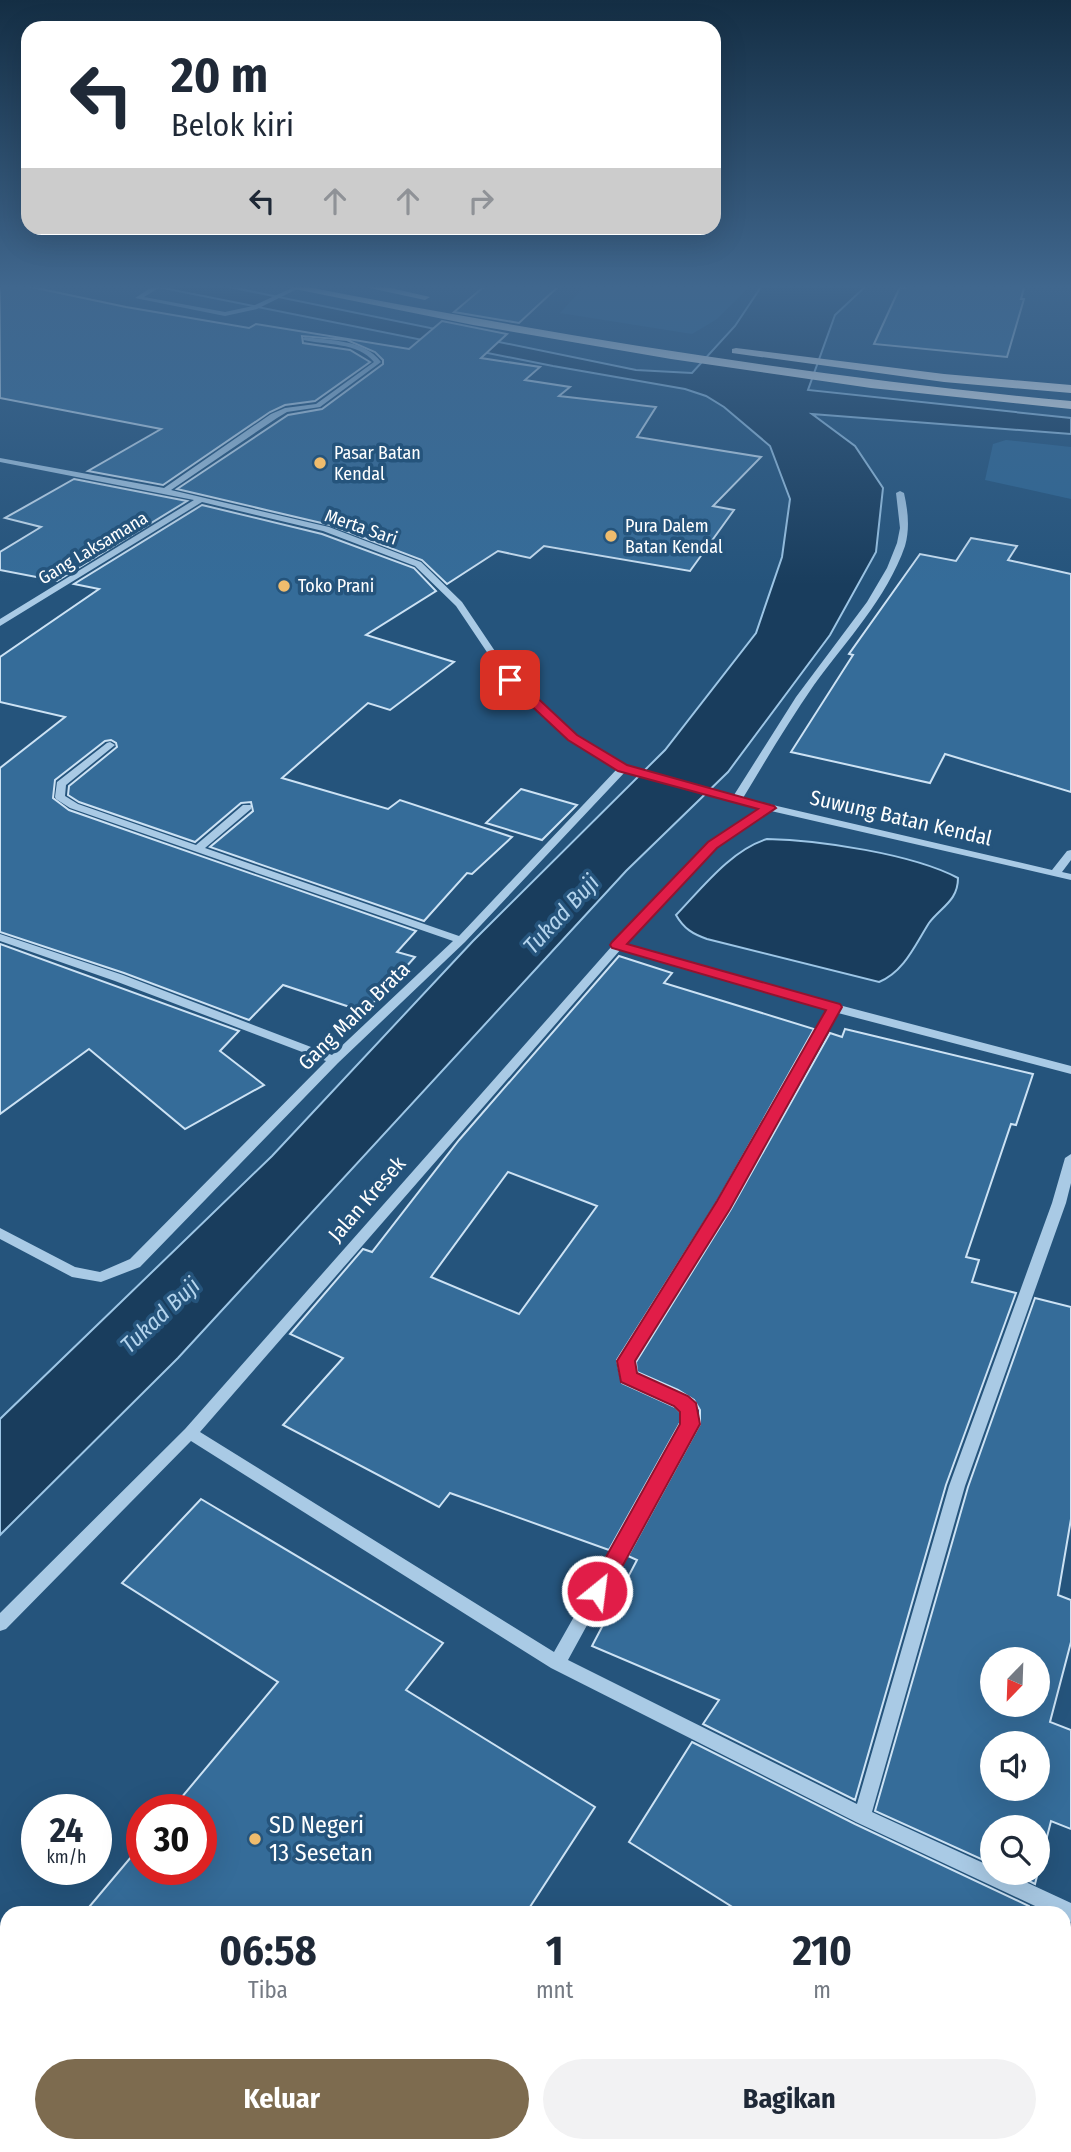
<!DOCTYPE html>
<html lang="id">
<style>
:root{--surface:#fff;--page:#f2f2f3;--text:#1f2937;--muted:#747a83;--accent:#7d6b4f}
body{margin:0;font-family:"Fira Sans Condensed",sans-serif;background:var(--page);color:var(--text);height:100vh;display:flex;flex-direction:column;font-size:26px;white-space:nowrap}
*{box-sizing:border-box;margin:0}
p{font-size:23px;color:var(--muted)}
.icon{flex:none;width:38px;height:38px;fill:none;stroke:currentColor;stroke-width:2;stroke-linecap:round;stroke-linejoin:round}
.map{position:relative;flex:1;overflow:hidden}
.sheet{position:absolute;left:0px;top:1906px;width:1071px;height:247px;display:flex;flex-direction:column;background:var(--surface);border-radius:21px 21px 0 0;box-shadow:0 7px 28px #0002}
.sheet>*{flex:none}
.banner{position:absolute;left:21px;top:21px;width:700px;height:214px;border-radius:21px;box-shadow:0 7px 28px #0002;background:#fff;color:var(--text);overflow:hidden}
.needle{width:46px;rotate:203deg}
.tools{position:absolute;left:980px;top:1647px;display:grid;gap:14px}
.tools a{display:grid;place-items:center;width:70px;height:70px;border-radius:50%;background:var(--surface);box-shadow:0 7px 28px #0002;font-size:35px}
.speed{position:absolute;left:21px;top:1794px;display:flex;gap:14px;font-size:35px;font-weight:700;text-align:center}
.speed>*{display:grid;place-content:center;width:91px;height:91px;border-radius:50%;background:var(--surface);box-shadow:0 7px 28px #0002;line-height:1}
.speed small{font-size:18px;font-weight:400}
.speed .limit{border:10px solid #d22;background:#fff;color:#111}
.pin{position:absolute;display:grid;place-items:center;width:60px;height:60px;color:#fff;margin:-30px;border-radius:14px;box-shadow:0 4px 10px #0006}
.me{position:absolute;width:77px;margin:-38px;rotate:29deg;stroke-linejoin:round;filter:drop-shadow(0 0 5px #0008)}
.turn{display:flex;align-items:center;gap:24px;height:147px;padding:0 35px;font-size:32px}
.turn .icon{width:91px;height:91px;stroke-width:2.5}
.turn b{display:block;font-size:49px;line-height:60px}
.lanes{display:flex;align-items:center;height:66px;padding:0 35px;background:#0003;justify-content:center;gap:35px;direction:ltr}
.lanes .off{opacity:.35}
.eta{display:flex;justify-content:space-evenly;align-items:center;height:119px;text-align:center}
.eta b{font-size:42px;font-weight:700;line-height:49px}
.button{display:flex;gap:14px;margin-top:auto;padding:14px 35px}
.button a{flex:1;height:80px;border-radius:42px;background:var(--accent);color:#fff;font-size:28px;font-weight:700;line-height:80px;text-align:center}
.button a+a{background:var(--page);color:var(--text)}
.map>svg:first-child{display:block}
.green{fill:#2f6794}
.water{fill:#193d5d;stroke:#9dc6e6;stroke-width:2}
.building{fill:#356c99;stroke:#cce2f4;stroke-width:2;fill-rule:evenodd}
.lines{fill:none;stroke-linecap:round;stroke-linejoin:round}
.minor{fill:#a9cae5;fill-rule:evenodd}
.highway{fill:#fff;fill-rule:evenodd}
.route{fill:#e11d48;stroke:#92132f;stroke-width:2}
.poi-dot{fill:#efbc6d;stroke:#25547c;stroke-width:2.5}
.labels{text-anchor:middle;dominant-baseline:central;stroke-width:7;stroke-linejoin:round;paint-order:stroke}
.far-poi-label{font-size:18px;fill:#fff;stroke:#25547c;text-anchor:start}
.far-street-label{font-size:18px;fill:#fff;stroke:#25547c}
.street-label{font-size:21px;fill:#fff;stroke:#25547c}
.water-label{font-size:23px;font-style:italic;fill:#b4d4ed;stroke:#25547c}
.near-poi-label{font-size:24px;fill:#fff;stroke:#25547c;text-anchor:start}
</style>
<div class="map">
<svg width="1071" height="2152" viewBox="0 0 1071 2152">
<rect width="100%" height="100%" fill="#25547c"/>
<g class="green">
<polygon points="609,284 752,284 717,319 692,334 560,313 584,287"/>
<polygon points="1006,440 1071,447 1071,499 985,480 993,444"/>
</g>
<g class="water">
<polygon points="143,284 215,284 636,370 692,373 735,326 763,284 868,284 835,315 808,390 1071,418 1071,434 812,414 855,446 883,488 876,552 830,635 728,772 626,871 178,1358 0,1535 0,1419 272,1156 473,941 665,750 756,633 782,557 790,499 770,446 724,407 706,396 685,389 553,366"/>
<path d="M767 839C819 840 913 854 958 878 958 901 941 907 929 923 915 945 904 972 879 982L707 939C693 934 684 929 676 915 702 888 731 850 767 839Z"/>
</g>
<g class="building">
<polygon points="0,284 17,284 126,307 249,328 256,324 409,349 442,321 507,334 481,358 540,367 525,380 570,387 559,396 656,407 637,437 761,457 713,506 734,510 690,571 544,546 530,558 498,551 447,584 422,560 330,525 177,489 288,415 322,409 383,364 383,360 375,352 347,340 302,336 303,343 350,350 370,362 315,401 285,405 270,412 163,485 88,471 161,429 0,398"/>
<polygon points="487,284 561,284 519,323 454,312"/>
<polygon points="907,284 1025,284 1021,299 1024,299 1007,357 874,344 900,287 905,288"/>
<polygon points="74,479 187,501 57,581 0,570 0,552 41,527 5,518"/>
<polygon points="202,505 322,534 414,568 436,591 366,635 454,662 390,710 368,703 282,778 388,809 400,800 512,837 472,874 467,873 424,921 210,847 253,811 251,802 241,803 195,842 79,802 68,795 69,786 117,747 116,743 111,740 105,741 55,780 53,798 69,810 416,931 397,952 415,957 365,1012 283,985 249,1020 124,973 0,932 0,768 65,717 0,702 0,657 99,589 74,584"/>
<polygon points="971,538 1017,546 1008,560 1071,574 1071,792 945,754 930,783 791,752 853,655 849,654 920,554 956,561"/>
<polygon points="521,789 577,805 542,840 486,823"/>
<polygon points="0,944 239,1031 220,1051 264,1085 185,1129 89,1049 0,1114"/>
<path d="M619 956 672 973 664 983 814 1029 717 1202 617 1360 622 1383 675 1407 680 1412V1423L609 1550 450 1493 439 1507 283 1425 343 1358 290 1334 363 1249 372 1252 459 1140ZM508 1172 597 1206 519 1314 431 1277Z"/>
<polygon points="845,1029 1033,1074 1016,1125 1011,1124 966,1257 979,1260 972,1282 1016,1293 946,1485 855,1800 703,1724 719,1700 592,1646 637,1560 628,1556 700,1424 700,1410 694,1400 678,1390 637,1372 636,1362 731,1209 830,1033 842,1037"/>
<path d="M1035 1298 1071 1307V1519L1058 1595 1071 1600V1642L1050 1722 1071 1730V1829L1051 1821 1035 1884 1011 1872H1038V1827H992V1864L875 1811 968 1487ZM992 1659H1038V1704H992ZM992 1743H1038V1788H992Z"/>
<polygon points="201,1499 443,1643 406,1690 595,1807 526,1913 84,1913 142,1844 142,1869 201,1869 201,1810 171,1810 278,1682 122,1583"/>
<polygon points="692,1742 855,1824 1029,1906 1028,1913 742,1913 629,1842"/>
</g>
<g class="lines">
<g class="minor">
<polygon points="157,284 165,284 144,297 225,312 253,306 294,287 299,288 257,309 225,316 135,298"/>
<path d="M305 337C331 341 364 339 381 362L320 407 287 412 277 418 171 490 329 527 421 562 462 602 513 678 575 736 626 766 734 795 796 697 867 602 887 568 897 543 900 528 896 493 900 491 904 493C908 511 910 528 905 546 887 598 846 641 814 685 789 721 766 760 743 798L1052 870 1067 851 1071 850V860L1062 872 1071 874V880L771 811 716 847 626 944 839 1005 1071 1066V1074L838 1013 729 1208 633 1361 635 1374C649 1380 689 1393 696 1407 699 1411 697 1419 697 1424L568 1660 857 1804 949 1486 1052 1203 1065 1158 1071 1154V1183L1066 1203 965 1486 872 1812 992 1867V1872H1004L1071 1903V1922L1064 1919V1913H1050L856 1822 551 1668 191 1441 6 1629 0 1631V1613L185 1429 627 929 708 843 761 809 625 772 465 942 338 1063 140 1267 101 1282 72 1277 0 1239V1228L75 1267 100 1272 130 1259 326 1061 115 981 0 941V934L123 975 332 1055 453 941 70 808 56 799 55 797 57 782 107 743 110 742 115 745 66 785 65 796 78 804 196 845 243 805H251V809L205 848 459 936 617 769 569 740 507 682 456 606 415 566 323 531 202 502 0 626V619L194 500 0 462V458L164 488 271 414 285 408 316 404 374 362C358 342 325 345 303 340V338ZM621 949 828 1010 719 1203 619 1361 623 1381 676 1405 683 1411V1424L554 1652 200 1432Z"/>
</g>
<g class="highway">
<path d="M270 284H292C550 334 809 377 1071 401V409L871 388 671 359 473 325Z"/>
<polygon points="351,284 373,284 430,297 425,300"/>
<polygon points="736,348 944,374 1071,385 1071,393 944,382 732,353 732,349"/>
</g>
</g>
<linearGradient id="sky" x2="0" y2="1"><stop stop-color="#142e44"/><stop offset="0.49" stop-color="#40678e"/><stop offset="1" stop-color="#40678e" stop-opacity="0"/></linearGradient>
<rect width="1071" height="585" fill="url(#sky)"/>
<polygon class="route" points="506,677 515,677 577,735 627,765 774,806 776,808 717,848 627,944 840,1004 842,1007 730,1209 635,1361 637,1373 688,1396 696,1403 700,1424 605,1598 597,1600 590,1598 587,1591 680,1424 680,1412 674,1406 621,1382 617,1361 717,1201 826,1010 612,948 610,945 612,942 708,842 758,809 618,771 568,740 506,682"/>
<g class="poi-dot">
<circle cx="320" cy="463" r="7"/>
<circle cx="611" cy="536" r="7"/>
<circle cx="284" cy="586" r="7"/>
<circle cx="255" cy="1839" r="7"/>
</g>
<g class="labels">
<g class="far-poi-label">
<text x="334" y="453">Pasar Batan<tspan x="334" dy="21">Kendal</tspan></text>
<text x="625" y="526">Pura Dalem<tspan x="625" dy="21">Batan Kendal</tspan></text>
<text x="298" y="586">Toko Prani</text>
</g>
<g class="far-street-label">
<text transform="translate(361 527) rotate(19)">Merta Sari</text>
<text transform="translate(93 548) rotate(-31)">Gang Laksamana</text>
</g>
<g class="street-label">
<text transform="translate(901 818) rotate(13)">Suwung Batan Kendal</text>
<text transform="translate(354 1016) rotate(-44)">Gang Maha Brata</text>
<text transform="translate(367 1199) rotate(-49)">Jalan Kresek</text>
</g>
<g class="water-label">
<text transform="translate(561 914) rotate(-47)">Tukad Buji</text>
<text transform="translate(160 1315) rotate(-43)">Tukad Buji</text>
</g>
<g class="near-poi-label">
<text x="269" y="1825">SD Negeri<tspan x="269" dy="28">13 Sesetan</tspan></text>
</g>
</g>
</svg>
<div class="tools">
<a><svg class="needle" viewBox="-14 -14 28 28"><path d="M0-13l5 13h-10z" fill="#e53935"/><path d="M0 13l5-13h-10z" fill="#747a83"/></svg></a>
<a><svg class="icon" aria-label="sound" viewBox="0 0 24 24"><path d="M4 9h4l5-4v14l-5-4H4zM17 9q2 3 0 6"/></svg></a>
<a><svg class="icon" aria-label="search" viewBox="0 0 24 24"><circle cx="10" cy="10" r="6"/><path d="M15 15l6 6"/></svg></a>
</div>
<div class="speed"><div>24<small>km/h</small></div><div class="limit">30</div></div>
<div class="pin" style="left:510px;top:680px;background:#d93025"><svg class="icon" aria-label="arrive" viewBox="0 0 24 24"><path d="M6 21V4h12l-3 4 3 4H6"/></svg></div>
<svg class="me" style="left:597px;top:1591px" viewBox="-20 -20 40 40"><circle r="17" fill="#e11d48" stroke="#fff" stroke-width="3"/><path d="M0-11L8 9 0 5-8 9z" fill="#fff"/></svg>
<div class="banner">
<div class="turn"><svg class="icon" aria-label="left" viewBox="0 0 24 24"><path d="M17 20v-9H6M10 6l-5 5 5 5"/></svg><div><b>20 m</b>Belok kiri</div></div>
<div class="lanes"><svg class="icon" aria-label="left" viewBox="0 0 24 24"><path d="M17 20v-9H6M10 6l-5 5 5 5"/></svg><svg class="icon off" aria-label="ahead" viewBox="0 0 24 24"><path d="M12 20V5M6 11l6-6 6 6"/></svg><svg class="icon off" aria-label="ahead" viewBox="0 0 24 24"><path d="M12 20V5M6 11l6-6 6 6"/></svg><svg class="icon off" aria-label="right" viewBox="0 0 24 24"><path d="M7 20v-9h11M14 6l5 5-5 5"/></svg></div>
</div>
<section class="sheet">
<div class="eta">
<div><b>06:58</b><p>Tiba</p></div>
<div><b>1</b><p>mnt</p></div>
<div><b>210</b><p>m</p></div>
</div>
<div class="button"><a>Keluar</a><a>Bagikan</a></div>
</section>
</div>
